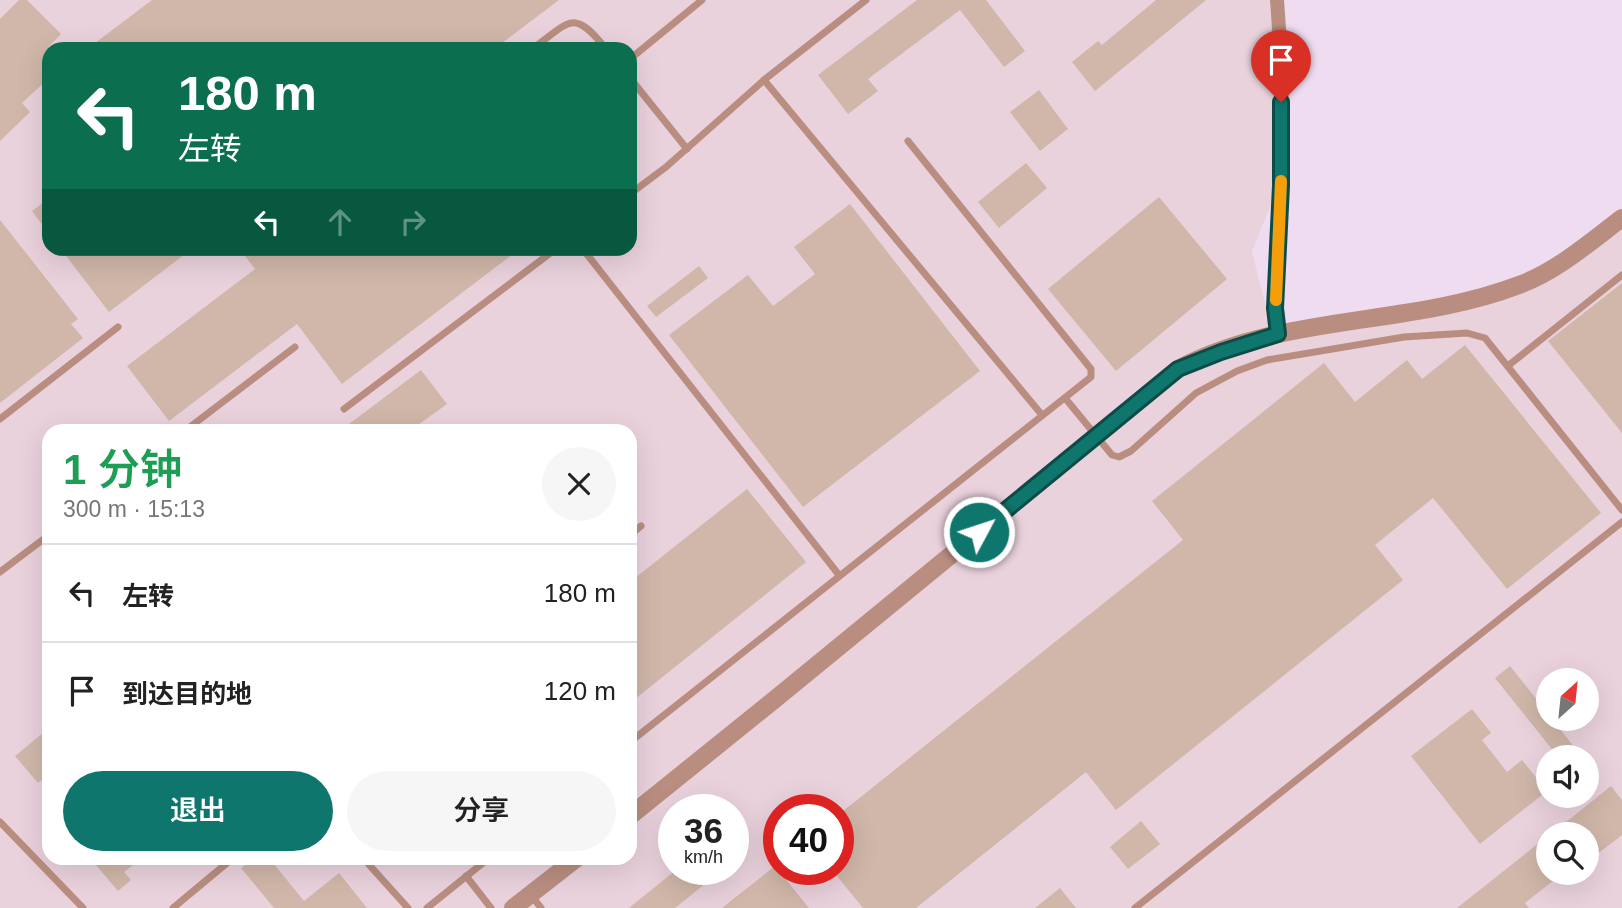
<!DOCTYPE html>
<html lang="zh">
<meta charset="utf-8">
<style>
:root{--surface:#fff;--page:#f6f6f6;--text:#222;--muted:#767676;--line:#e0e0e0;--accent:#0f766e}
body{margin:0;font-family:Helvetica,"Noto Sans SC",sans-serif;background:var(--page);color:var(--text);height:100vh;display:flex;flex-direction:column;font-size:26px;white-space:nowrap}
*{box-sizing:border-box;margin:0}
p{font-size:23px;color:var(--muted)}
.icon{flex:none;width:38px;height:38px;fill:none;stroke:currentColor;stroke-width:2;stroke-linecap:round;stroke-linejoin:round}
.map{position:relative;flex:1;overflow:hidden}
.side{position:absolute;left:42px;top:424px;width:595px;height:441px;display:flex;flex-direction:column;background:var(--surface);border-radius:21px;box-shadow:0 7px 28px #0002}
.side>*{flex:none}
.top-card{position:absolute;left:42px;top:42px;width:595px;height:214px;border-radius:21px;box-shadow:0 7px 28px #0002;background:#0b6e4f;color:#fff;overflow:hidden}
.needle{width:46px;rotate:27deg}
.buttons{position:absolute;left:1536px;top:668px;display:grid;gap:14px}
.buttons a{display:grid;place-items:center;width:63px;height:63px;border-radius:50%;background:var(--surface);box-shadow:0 7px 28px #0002;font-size:35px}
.speed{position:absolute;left:658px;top:794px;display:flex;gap:14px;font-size:35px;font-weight:700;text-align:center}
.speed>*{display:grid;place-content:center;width:91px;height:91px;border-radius:50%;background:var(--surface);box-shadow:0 7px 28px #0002;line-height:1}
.speed small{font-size:18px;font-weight:400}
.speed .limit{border:10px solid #d22;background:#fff;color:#111}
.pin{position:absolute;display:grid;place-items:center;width:60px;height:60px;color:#fff;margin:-72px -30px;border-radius:50% 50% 50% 0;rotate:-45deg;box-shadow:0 0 7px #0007}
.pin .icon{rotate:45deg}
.me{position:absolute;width:77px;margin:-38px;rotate:50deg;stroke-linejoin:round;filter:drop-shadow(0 0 5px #0008)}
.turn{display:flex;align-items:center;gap:24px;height:147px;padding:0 21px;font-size:32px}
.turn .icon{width:91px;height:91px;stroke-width:2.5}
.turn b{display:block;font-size:49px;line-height:60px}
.lanes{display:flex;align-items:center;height:66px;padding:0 21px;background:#0003;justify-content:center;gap:35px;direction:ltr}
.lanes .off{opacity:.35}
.round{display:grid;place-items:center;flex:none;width:74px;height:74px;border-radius:37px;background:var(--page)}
.head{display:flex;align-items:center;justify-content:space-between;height:119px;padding:0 21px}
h1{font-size:42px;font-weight:600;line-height:52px;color:#1e9e55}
.button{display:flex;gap:14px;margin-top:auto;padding:14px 21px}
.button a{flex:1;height:80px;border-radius:42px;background:var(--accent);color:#fff;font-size:28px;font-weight:600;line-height:80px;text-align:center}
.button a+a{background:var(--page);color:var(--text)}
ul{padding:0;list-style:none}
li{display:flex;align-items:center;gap:21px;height:98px;padding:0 21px;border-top:2px solid var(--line)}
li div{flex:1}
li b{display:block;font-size:26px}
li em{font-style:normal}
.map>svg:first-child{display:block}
.industrial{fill:#ead2dd;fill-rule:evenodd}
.building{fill:#d0b7a9}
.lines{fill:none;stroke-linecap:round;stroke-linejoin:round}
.service{stroke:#b98e81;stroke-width:7}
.minor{stroke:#b98e81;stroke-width:14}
.tertiary{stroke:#b98e81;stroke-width:18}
.route-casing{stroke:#0a4d48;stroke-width:18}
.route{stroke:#0f766e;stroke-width:12}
.slow{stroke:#f59e0b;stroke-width:12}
</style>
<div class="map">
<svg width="1622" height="908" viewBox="0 0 1622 908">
<rect width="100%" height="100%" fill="#f0dcf1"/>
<path class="industrial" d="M0 0H1271L1277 92 1275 154 1271 204 1252 252 1275 342 1534 287 1622 230V908H0ZM49 49H630V248H49ZM49 430H630V858H49ZM1549 681H1587V719H1549ZM1549 758H1587V796H1549ZM674 810H733V870H674ZM779 810H838V870H779ZM1549 835H1587V873H1549Z"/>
<g class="building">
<polygon points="19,0 27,0 61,34 49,46 49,78 22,103 30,112 0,141 0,19"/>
<polygon points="152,0 559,0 494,49 87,49"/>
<polygon points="917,0 986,0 1025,51 1004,67 960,10 868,79 878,91 848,114 818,75"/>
<polygon points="1156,0 1206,0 1095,91 1072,62 1098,41 1102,45"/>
<polygon points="1039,90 1068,129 1040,151 1010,112"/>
<polygon points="1026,163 1047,188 999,228 978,202"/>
<polygon points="1159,197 1227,279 1116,371 1048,289"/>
<polygon points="49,198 49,234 32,211"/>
<polygon points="850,204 980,371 803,507 669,335 748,275 773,306 815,274 794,247"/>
<polygon points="0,220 78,319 71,324 83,338 0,403"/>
<polygon points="60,248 193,248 109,312"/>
<polygon points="239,248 521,248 342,384 297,324 169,421 127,366 255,269"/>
<polygon points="699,266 708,278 656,317 647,306"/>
<polygon points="1622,283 1622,433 1548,341"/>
<polygon points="1465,345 1601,513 1507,589 1433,498 1375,545 1403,580 1116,810 1086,772 916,908 863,908 832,870 838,870 838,815 1183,540 1152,501 1324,363 1355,402 1407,360 1422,379"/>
<polygon points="421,370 447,404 411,430 341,430"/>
<polygon points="747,489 806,562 630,703 630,582"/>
<polygon points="1510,666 1549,715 1549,719 1552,719 1583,758 1559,758 1495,678"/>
<polygon points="1472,709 1491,733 1482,740 1507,772 1522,760 1547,791 1480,844 1411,756"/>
<polygon points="49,728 49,774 38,783 15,756"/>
<polygon points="1611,786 1622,800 1622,835 1587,862 1587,835 1550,835"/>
<polygon points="1141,821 1160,844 1128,869 1110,847"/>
<polygon points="1549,835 1549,873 1563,873 1525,903 1529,908 1457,908"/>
<polygon points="102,858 142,858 124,872 131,880 118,891 95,864"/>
<polygon points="255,858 269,858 304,901 339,873 367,908 274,908 241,868"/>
<polygon points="775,866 809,908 722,908"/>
<polygon points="676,870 702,870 710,880 675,908 629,908"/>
<polygon points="1060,888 1076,908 1035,908"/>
</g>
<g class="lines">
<g class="service">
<path d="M532 49C570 22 573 7 606 49"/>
<polyline points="630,59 702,0"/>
<polyline points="630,78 687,149"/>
<polyline points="764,80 1042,415"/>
<polyline points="630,194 666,167 764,80 866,0"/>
<polyline points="582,248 839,575"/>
<polyline points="1509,365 1622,275"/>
<polyline points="1065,398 1112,455 1119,457 1131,451 1196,393 1237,371 1267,360 1404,337 1467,333 1485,338 1622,510"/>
<polyline points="344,409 557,248"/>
<polyline points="0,419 118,327"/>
<polyline points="186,430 295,347"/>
<polyline points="630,535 641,526"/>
<polyline points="0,572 49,535"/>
<polyline points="630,742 1091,377 1091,369 908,141"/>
<polyline points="0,822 83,908"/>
<polyline points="363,858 408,908"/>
<polyline points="466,876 491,908"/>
<polyline points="531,895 541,908"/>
<polyline points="173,908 233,858"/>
<polyline points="427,908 489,858"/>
<polyline points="1135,908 1622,522"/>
</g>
<path class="minor" d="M1277 0C1282 62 1283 126 1281 189 1279 237 1273 286 1278 334"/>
<g class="tertiary">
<path d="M630 816 774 700 1178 369C1284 313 1409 327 1519 285 1557 271 1590 242 1622 218"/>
<polyline points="513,908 577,858"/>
</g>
</g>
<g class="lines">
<defs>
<polyline id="route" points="979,532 1178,369 1221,352 1278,334 1275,308 1281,186 1281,102"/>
</defs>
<use href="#route" class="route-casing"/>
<use href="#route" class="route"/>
<polyline class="slow" points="1276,300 1281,181"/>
</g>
</svg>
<div class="buttons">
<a><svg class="needle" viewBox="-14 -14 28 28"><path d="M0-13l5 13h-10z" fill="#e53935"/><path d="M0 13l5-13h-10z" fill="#767676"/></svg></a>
<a><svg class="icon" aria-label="sound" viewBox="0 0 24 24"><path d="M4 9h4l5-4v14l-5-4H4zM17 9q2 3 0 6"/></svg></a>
<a><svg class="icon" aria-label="search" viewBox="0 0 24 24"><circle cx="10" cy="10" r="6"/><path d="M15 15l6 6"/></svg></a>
</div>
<div class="speed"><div>36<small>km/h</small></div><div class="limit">40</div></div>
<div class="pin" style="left:1281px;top:102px;background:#d93025"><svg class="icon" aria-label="arrive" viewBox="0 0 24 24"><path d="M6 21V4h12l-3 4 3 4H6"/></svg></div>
<svg class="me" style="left:979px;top:532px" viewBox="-20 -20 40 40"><circle r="17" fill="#0f766e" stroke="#fff" stroke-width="3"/><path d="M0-11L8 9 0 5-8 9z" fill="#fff"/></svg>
<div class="top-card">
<div class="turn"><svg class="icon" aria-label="left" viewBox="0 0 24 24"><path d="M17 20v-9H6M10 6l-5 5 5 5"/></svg><div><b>180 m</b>左转</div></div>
<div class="lanes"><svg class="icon" aria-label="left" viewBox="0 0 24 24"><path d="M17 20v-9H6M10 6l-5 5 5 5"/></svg><svg class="icon off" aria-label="ahead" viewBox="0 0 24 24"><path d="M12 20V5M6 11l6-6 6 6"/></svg><svg class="icon off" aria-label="right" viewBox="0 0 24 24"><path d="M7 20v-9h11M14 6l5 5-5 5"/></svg></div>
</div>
<section class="side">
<div class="head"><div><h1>1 分钟</h1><p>300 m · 15:13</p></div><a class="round"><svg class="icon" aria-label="close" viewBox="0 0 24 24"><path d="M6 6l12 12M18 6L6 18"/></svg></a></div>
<ul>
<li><svg class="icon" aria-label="left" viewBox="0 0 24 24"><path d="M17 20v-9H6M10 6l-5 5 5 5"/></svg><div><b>左转</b></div><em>180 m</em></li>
<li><svg class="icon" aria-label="arrive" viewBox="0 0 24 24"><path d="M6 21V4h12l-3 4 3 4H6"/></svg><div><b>到达目的地</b></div><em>120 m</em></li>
</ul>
<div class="button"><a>退出</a><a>分享</a></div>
</section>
</div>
